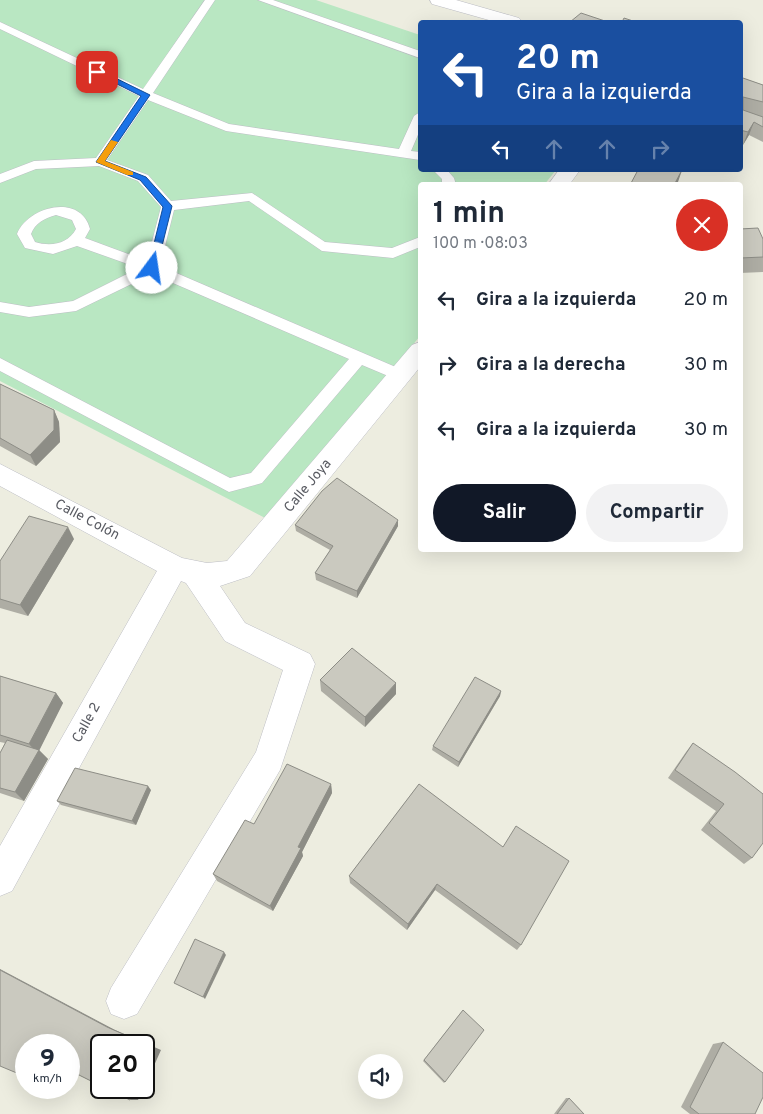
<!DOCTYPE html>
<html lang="es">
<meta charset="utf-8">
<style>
:root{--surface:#fff;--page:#f2f2f3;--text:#1f2937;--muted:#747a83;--accent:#111827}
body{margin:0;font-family:Overpass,sans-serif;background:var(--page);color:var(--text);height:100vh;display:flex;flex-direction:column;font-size:19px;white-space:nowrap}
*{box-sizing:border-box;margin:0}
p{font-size:16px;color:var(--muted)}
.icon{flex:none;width:28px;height:28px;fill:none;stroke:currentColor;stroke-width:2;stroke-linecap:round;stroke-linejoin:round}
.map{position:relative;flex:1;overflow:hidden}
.details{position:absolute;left:418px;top:182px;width:325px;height:370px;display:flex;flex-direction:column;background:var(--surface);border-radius:5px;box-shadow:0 5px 20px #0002}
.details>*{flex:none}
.banner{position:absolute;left:418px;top:20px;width:325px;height:152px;border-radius:5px;box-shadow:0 5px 20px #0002;background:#1a4fa0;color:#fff;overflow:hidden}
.tools{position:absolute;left:358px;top:1054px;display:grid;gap:10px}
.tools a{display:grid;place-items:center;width:45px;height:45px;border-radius:50%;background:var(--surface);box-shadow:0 5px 20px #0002;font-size:25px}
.speed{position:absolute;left:15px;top:1034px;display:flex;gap:10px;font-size:25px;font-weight:700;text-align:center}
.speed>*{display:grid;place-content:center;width:65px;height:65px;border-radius:50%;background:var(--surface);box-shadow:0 5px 20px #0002;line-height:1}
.speed small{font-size:12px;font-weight:400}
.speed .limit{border:2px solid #111;border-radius:8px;background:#fff;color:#111}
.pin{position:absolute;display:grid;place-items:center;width:42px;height:42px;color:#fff;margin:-21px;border-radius:10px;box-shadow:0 2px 8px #0006}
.me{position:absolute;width:55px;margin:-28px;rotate:14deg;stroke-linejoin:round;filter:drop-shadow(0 0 4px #0008)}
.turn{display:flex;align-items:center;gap:18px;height:105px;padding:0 15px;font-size:22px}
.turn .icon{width:65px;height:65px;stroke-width:2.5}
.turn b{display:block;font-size:35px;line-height:42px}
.lanes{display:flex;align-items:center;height:48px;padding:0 15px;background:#0003;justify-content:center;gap:25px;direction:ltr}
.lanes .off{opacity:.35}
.round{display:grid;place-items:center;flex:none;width:52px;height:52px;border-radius:26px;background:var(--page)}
.summary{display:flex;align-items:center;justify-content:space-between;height:85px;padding:0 15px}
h1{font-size:30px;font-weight:700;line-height:38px}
.action{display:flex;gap:10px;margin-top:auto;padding:10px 15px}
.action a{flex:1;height:58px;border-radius:30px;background:var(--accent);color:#fff;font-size:20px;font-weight:700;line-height:58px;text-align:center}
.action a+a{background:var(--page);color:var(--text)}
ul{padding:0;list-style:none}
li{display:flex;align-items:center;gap:15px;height:65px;padding:0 15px}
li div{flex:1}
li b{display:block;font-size:19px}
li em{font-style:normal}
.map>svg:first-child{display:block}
.green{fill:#b9e7c2}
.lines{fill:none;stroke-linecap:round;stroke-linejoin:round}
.service-casing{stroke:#bdbec5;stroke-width:1}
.minor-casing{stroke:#bdbec5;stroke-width:1}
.service{fill:#fff;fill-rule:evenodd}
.minor{fill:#fff;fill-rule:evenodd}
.wall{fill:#aeada4}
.shaded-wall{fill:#8d8d86}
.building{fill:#cac9bf;stroke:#8d8d86}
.route{fill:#1a73e8;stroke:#114b97}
.slow{fill:#f59e0b}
.labels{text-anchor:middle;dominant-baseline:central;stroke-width:4;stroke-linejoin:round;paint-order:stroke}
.street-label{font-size:14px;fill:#595b62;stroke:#fff}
</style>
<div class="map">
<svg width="763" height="1114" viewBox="0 0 763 1114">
<rect width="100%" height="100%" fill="#edede0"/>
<polygon class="green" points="0,0 316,0 420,35 420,170 556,170 544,185 420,185 420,336 269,520 0,381"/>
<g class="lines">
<defs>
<g id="service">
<path d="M205 0H215L153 93 229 124 399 149 414 116 420 112V130L411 151 420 152V160L226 131 148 100 107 160 148 175 171 201 252 193 325 242 392 248 420 237V247L393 258 322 251 249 201 174 210 160 266 405 371 408 375 405 379 400 381 362 365 262 483 229 492 0 371V358L230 478 251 473 349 359 152 274 76 311 29 317 0 312V302L29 307 73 301 139 268 77 246 53 254 25 248 17 234C28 206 81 193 90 229L85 238 147 261 161 207 138 181 99 166 36 169 0 183V174L34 161 96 158 139 96 0 29V22L143 89ZM56 215 72 220 76 229C68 244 51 247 35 242L31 234C35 223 45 218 56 215Z"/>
<polygon points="258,0 273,0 420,51 420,58"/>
<polygon points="433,170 447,170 454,178 456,185 442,185 442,179"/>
</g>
<g id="minor">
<polygon points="430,0 456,0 519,18 522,22 496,22 432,4"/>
<polygon points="559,170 580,170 569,185 548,185"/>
<polygon points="420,342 420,367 250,576 220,586 245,623 310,654 315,664 280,770 137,1014 124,1019 111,1014 106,1001 111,988 256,752 283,670 225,641 186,583 181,581 12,891 0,896 0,846 157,571 0,486 0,464 182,558 207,563 227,561 412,345"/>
</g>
</defs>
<use href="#service" class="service-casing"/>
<use href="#minor" class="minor-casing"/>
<use href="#service" class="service"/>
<use href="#minor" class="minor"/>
</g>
<g class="wall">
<polygon points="740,77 763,85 763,142 749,135 743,145 740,144"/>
<polygon points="740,229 763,239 763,272 740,273"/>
<polygon points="0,384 54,410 59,422 60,442 36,466 0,446"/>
<polygon points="295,525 398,526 357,598 316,580 315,573 330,550 296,531"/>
<polygon points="74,539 28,616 0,608 0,561"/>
<polygon points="0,676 56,693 63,703 39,750 48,759 24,801 0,793 0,753 5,743 0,742"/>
<polygon points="320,680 396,694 365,727 321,691"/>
<polygon points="501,691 500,696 458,767 432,750 433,746"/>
<polygon points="693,743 752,858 744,864 701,830 716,811 668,778 686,752"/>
<polygon points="331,784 332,793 302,852 303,856 273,911 217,881 213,874 254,824"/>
<polygon points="419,784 521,945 517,950 435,890 407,930 350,883 349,876"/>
<polygon points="151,790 136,825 61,805 57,801"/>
<polygon points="463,1010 445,1082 444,1083 423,1061"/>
<polygon points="723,1042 755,1114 690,1114 681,1107 713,1044"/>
<polygon points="566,1098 569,1098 584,1114 554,1114"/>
</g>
<g class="shaded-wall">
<polygon points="754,122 749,135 743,145 748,132"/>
<polygon points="682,170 677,185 674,185"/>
<polygon points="54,410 59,422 60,442 36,466 30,455"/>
<polygon points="398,520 398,526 357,598 357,591"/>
<polygon points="68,527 74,539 28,616 20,605"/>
<polygon points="396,683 396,694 365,727 365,717"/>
<polygon points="501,691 500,696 458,767 459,762"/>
<polygon points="56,693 63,703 39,751 39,750 48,759 24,801 15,792 37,753 29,744"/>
<polygon points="331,784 332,793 302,852 303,856 273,911 270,906 298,847"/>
<polygon points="148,786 151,790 136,825 132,821"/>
<polygon points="437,884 435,890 407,930 408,924"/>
<polygon points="224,952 226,955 205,999 203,997"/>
<polygon points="0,969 115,1030 161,1050 144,1088 144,1071 107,1027 0,970"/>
<polygon points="136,1088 144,1088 138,1100 130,1100"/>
</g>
<g class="building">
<polygon points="581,13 608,22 570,22"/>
<polygon points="624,18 636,22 622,22"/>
<polygon points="740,77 763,85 763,102 743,97 743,110 763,117 763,127 754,122 748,132 740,130"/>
<polygon points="638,170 682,170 674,185 630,185"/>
<polygon points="758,228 763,239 763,257 740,258 740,229"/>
<polygon points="0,384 54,410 54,430 30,455 0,438"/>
<polygon points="337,478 398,520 357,591 315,573 333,546 295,525 322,491"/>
<polygon points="29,516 68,527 20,605 0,599 0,561"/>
<polygon points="352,648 396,683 365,717 320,680"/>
<polygon points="0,676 56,693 29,744 0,735"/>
<polygon points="475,677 501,691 459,762 433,746"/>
<polygon points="7,740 39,750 15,792 0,788 0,753"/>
<polygon points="693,743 735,772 763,794 763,843 752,858 709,823 724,804 675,770"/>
<polygon points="287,764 331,784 298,847 301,848 270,906 213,874 245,820 254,824"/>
<polygon points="75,768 148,786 132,821 57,801"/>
<polygon points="419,784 503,847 516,826 569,861 521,945 437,884 408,924 349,876"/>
<polygon points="195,939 224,952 203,997 174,983"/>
<polygon points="0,970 107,1027 155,1048 144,1071 144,1045 101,1045 101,1086 69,1070 69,1045 26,1045 26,1072 24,1076 0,1066"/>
<polygon points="463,1010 484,1030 445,1082 424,1060"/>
<polygon points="723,1042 763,1073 763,1097 755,1114 699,1114 690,1107"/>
<polygon points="105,1088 136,1088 130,1100"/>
<polygon points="569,1098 584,1114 557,1114"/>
</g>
<polygon class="route" points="97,69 150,95 105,161 146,177 172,206 156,270 148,268 163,207 140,180 96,162 141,96 95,73 95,70"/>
<polygon class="slow" points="111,140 118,142 105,161 133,172 133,175 127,175 96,162"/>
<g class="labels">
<g class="street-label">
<text transform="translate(308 486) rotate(-50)">Calle Joya</text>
<text transform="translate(87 520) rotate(28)">Calle Colón</text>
<text transform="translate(87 723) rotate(-61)">Calle 2</text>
</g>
</g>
</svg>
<div class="tools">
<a><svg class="icon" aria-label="sound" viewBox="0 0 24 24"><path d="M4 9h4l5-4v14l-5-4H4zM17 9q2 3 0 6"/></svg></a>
</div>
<div class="speed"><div>9<small>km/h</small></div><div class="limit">20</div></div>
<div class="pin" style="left:97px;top:72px;background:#d93025"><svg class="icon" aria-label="arrive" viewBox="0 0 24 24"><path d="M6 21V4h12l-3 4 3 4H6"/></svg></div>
<svg class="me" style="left:152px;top:268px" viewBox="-20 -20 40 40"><circle r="19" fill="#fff"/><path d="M0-13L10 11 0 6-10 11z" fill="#1a73e8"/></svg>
<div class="banner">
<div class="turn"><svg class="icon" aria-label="left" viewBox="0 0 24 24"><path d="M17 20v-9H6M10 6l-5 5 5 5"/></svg><div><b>20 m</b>Gira a la izquierda</div></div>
<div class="lanes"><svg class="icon" aria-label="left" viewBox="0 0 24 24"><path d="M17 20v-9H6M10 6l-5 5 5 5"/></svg><svg class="icon off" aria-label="ahead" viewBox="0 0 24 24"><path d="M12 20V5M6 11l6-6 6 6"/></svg><svg class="icon off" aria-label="ahead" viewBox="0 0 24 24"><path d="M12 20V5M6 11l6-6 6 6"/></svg><svg class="icon off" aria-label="right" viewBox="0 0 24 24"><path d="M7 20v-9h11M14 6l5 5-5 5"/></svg></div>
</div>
<section class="details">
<div class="summary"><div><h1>1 min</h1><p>100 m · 08:03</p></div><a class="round" style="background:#d93025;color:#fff"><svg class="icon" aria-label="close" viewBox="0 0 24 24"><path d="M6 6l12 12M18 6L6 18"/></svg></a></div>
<ul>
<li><svg class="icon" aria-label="left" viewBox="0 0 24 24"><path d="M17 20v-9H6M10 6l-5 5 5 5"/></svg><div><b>Gira a la izquierda</b></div><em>20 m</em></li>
<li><svg class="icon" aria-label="right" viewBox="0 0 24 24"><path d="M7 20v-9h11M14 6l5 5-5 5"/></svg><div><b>Gira a la derecha</b></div><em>30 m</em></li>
<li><svg class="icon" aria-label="left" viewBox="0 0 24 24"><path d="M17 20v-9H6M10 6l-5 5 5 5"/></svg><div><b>Gira a la izquierda</b></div><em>30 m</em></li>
</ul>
<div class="action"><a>Salir</a><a>Compartir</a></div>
</section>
</div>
